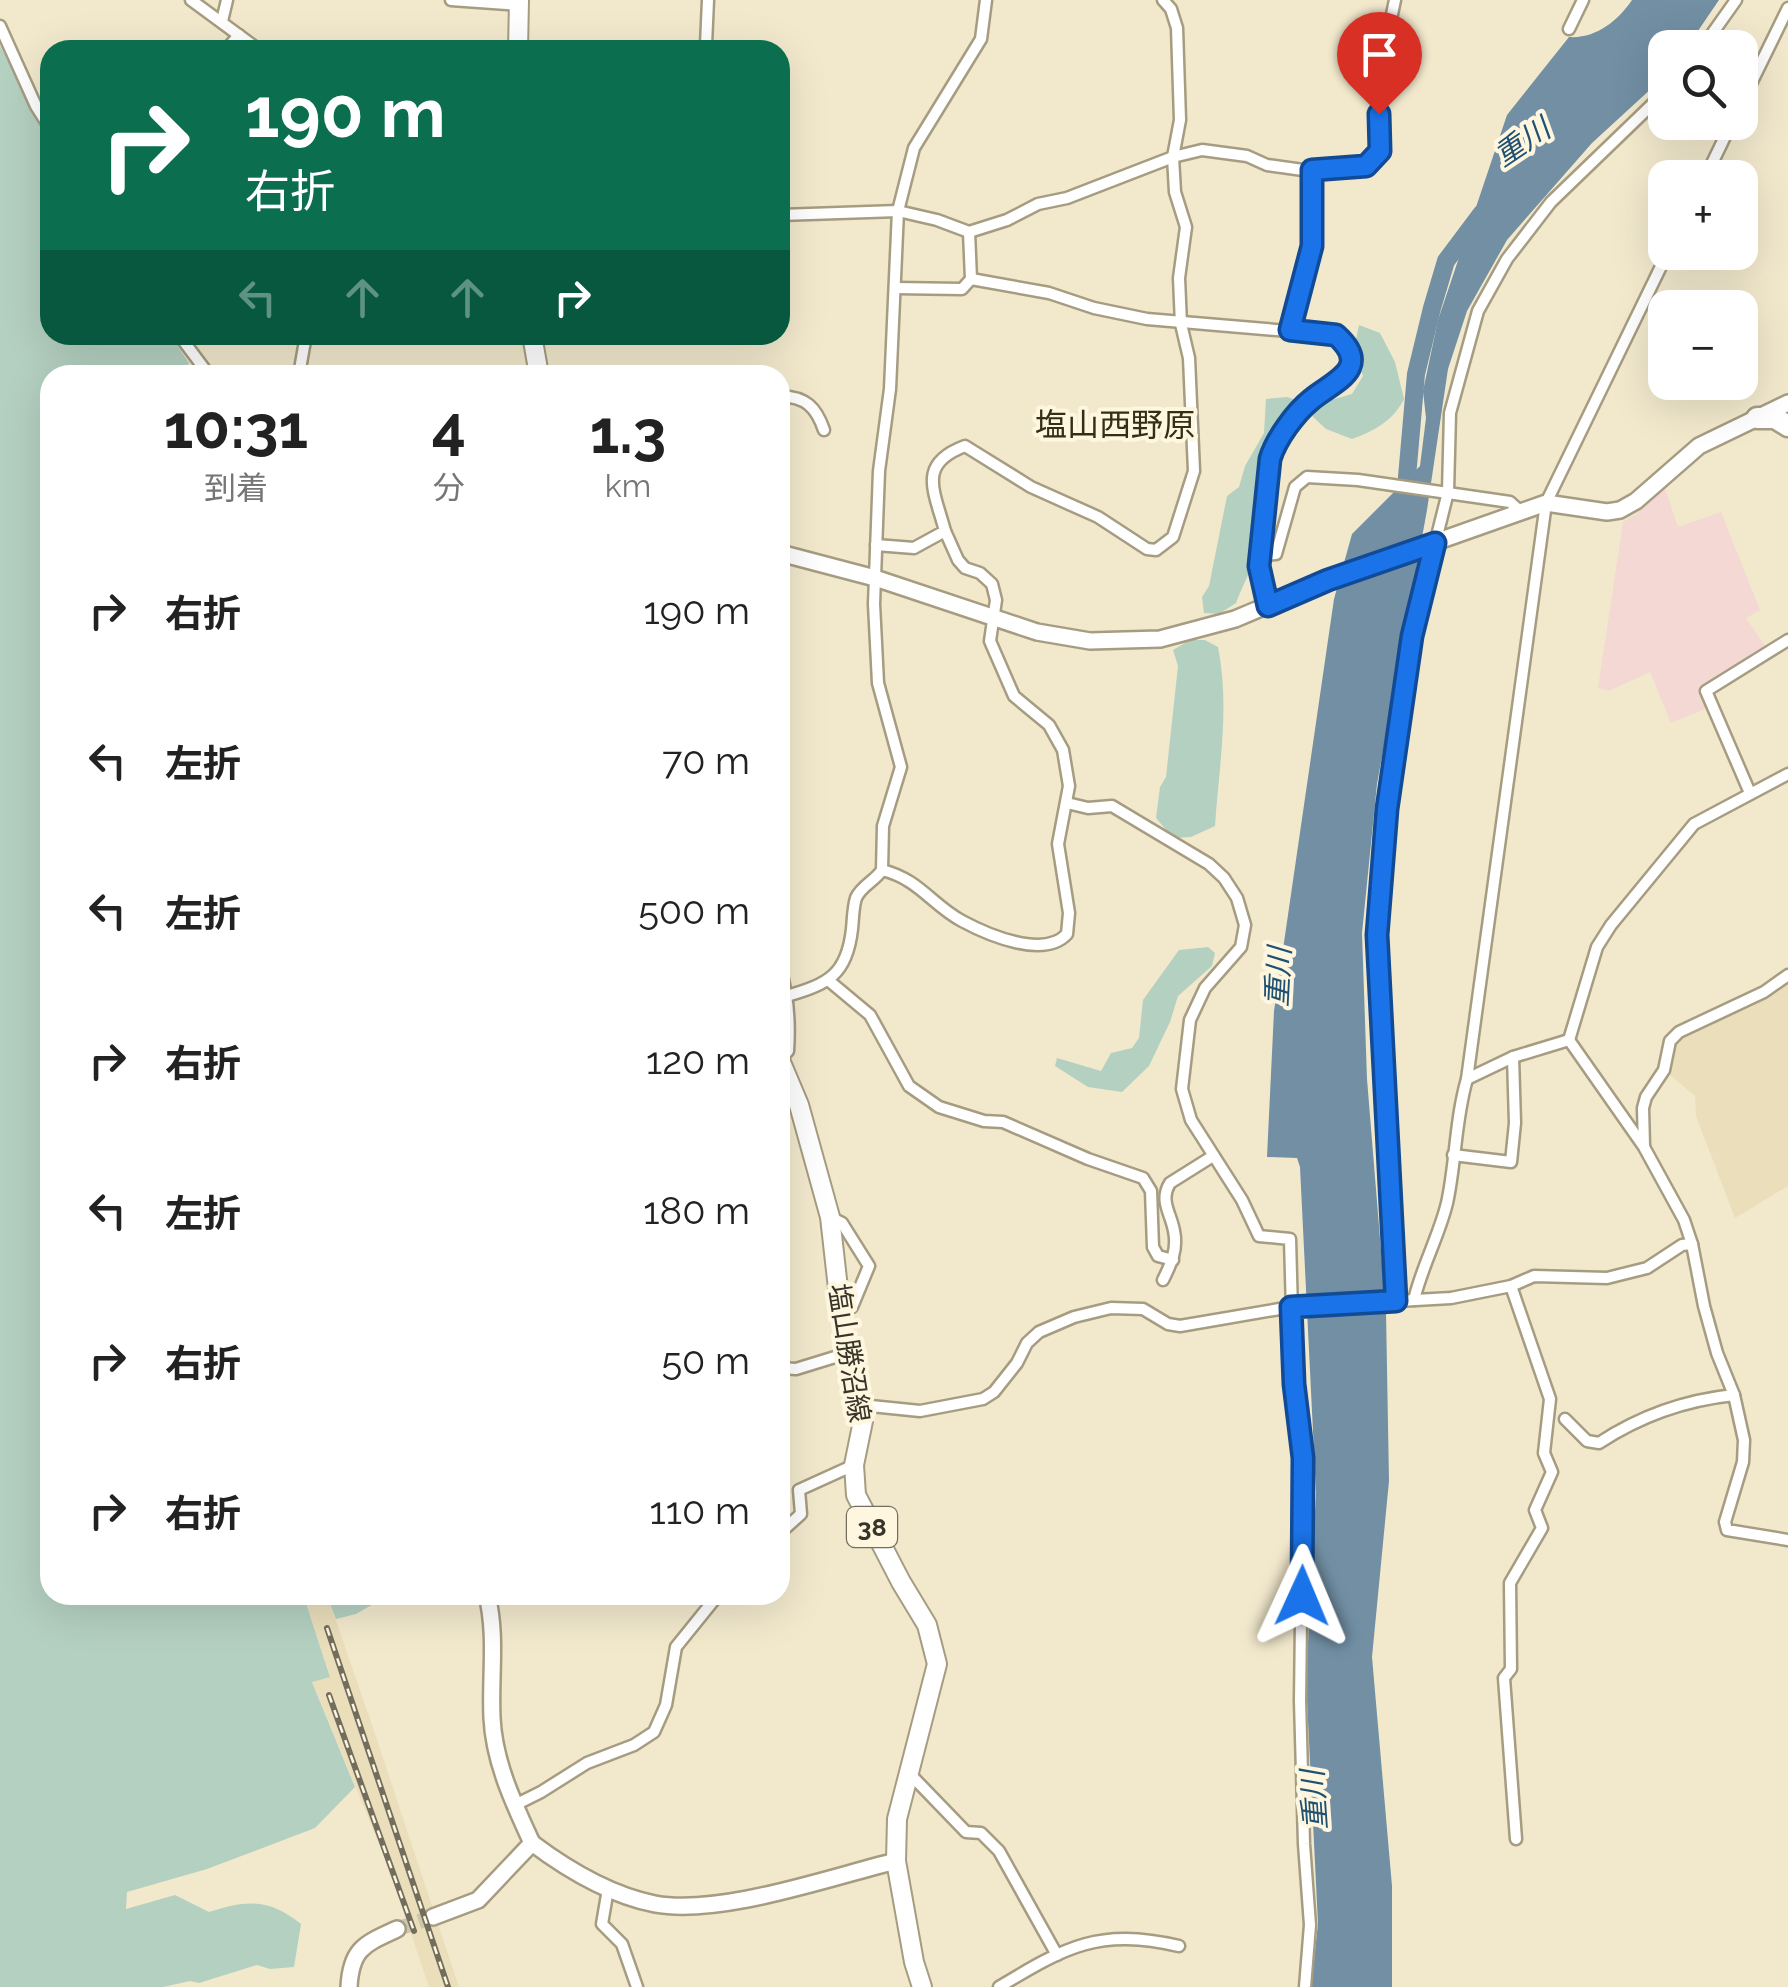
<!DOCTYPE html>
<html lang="ja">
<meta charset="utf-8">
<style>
:root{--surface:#fff;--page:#f6f6f6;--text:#222;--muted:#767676}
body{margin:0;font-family:Raleway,"Noto Sans JP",sans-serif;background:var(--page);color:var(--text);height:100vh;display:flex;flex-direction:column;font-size:38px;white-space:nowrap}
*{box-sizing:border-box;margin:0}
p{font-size:32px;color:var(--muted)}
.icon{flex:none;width:55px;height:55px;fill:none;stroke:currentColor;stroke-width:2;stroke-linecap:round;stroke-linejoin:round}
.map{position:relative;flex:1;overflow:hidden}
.panel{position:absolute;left:40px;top:365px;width:750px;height:1240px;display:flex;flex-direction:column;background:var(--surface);border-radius:30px;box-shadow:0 10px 40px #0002}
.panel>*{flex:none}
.top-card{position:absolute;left:40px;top:40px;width:750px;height:305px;border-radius:30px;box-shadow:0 10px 40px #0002;background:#0b6e4f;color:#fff;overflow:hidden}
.controls{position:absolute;left:1648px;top:30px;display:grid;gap:20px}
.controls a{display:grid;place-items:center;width:110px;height:110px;border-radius:20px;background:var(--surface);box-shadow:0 10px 40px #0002;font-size:50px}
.pin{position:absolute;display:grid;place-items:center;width:85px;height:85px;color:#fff;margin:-102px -42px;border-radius:50% 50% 50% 0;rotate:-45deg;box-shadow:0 0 10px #0007}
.pin .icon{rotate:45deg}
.me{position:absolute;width:110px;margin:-55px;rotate:1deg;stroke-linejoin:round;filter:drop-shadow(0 0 8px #0008)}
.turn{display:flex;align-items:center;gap:35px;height:210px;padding:0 40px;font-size:45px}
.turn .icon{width:130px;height:130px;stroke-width:2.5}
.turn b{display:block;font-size:70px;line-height:85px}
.lanes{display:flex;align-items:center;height:95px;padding:0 40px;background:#0003;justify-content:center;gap:50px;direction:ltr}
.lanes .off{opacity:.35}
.eta{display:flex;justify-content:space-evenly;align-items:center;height:170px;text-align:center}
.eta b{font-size:60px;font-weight:700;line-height:70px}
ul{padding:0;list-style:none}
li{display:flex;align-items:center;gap:30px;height:150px;padding:0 40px}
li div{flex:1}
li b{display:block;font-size:38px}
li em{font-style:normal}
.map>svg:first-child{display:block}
.built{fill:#eadebb}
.education{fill:#f3d8d4}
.green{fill:#b4d0c1}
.water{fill:#728fa4}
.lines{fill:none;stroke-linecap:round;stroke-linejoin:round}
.river{stroke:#728fa4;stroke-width:18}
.secondary-tunnel{stroke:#cdc5ac;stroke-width:15;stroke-dasharray:15 8;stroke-linecap:butt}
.street-casing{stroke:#a59c81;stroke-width:15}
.secondary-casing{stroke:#a59c81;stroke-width:20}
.primary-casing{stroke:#a59c81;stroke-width:22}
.highway-casing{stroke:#a59c81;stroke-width:25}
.street{stroke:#fff;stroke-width:10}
.secondary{stroke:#fff;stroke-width:15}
.primary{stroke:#fff;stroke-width:18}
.highway{stroke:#fff;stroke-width:20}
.rail-casing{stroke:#736d5d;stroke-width:6}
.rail{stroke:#fef6df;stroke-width:2.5;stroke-dasharray:8;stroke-linecap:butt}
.route-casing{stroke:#114b97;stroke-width:25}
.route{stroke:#1a73e8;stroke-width:18}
.labels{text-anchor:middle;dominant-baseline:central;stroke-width:8;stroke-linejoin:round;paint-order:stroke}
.shield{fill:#fef6df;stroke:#736e60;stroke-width:2.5}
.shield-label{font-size:25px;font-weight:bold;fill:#383429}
.street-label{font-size:28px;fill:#383429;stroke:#fef6df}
.water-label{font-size:30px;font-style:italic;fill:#1f5172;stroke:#fef6df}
.quarter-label{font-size:32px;fill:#352e17;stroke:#fef6df}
</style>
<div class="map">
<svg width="1788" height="1987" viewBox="0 0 1788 1987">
<rect width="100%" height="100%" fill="#f2e9cd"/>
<g class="built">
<polygon points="1788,978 1788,1186 1735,1218 1696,1116 1695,1096 1664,1070 1670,1041"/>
<polygon points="327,1595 371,1722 459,1987 429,1987 389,1868 312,1681 330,1676 306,1602"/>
</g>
<polygon class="education" points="1664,486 1678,527 1721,512 1760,610 1746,618 1768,650 1702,690 1708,708 1671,723 1650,672 1609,691 1598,688 1623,522 1635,515"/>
<g class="green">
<path d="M0 46 14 70 30 109 50 139V335H170L189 363 184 375H50V1595H389L356 1614 336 1619 327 1596 306 1603 330 1677 312 1682 355 1787 315 1828 207 1869 127 1892 126 1909 175 1895 209 1912C247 1900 268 1898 301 1924L294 1967 270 1969 257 1965 199 1983 190 1981 163 1987H0Z"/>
<path d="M1359 325 1380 333 1395 362 1404 399C1393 421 1374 431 1352 439L1326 429 1311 415 1314 405 1352 394 1363 376 1354 349Z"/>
<path d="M1287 397 1299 401C1283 424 1260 451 1258 479 1256 505 1260 533 1254 559 1251 571 1241 589 1236 603L1219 614 1204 613 1202 597 1209 586 1227 496 1239 487 1245 466 1264 433 1266 399Z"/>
<path d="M1190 640H1205L1218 647C1230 707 1219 766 1215 826L1191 837 1173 838 1156 818 1160 787 1166 777 1178 666 1173 650Z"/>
<polygon points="1208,947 1215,953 1212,966 1178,996 1170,1022 1149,1066 1122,1092 1088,1087 1055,1066 1057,1058 1101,1071 1111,1053 1132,1048 1139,1038 1143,1000 1179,950"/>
</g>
<path class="water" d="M1632 0H1719L1687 47 1665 48V76L1592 143 1507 240 1467 311 1448 369 1427 510 1377 784 1362 933 1367 1079 1386 1312 1389 1481 1372 1657 1392 1886V1987H1311L1318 1924 1306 1680 1316 1493 1300 1167 1297 1158 1267 1157 1274 1011 1334 599 1352 534 1420 466 1426 418 1423 391 1438 320 1507 115 1569 37C1595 39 1618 21 1632 0Z"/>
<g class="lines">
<polyline class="river" points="1405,500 1416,374 1432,308 1446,261 1482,213"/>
<polyline class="secondary-tunnel" points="397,1929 433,1917"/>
<defs>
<g id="street">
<polyline points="191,0 259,50"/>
<polyline points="451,0 519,5"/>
<polyline points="222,21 227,0"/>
<polyline points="0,26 36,106 50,128"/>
<polyline points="1569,29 1583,0"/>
<polyline points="1702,48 1736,0"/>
<polyline points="226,50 239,35"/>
<polyline points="703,50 706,45 708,0"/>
<polyline points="1740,106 1788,8"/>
<polyline points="1705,178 1732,122"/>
<polyline points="780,215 898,211 937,220 969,232 1007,220 1038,204 1067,198 1173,157 1202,150 1247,156 1267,165 1303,170 1366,165 1380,151 1379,76 1395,0"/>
<polyline points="971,279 1049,293 1094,308 1147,319 1335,335 1349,351 1347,372 1339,383 1310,400 1274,446 1270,459 1259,566 1269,606"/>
<polyline points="895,288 962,289 971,279 969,232"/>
<polyline points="1290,331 1312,246 1311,170"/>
<polyline points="179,335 209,375"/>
<polyline points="299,375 306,335"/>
<path d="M780 396C806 397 816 407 824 430"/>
<path d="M876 545 914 548 945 531C934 490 917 464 965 446L1031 487 1098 517 1147 549 1156 550 1173 537 1194 471 1189 358 1181 324 1179 278 1186 227 1175 192 1173 157 1180 120 1177 28 1171 9 1163 0"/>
<polyline points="1260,555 1276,554 1295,487 1307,477 1358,480 1510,502 1521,512"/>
<polyline points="1750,793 1706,691 1788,640"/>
<polyline points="1067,803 1088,808 1112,806 1209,864 1224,878 1237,898 1245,925 1241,947 1205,988 1190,1020 1182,1089 1191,1120 1242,1200 1259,1236 1290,1239 1294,1384 1303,1458 1300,1701 1304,1844 1310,1925 1305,1987"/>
<path d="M882 870C919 879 932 905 962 921 988 935 1044 959 1067 934L1069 913 1058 844 1069 786 1063 750 1049 725 1014 696 990 641 996 600 992 584 980 573 965 568 958 560 945 531"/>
<path d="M780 968C788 995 790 1023 788 1051L780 1059"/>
<polyline points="828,980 870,1015 909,1086 939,1107 984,1121 1003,1122 1088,1159 1143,1178 1151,1191 1153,1247 1158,1256 1173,1260"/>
<path d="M787 996C828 984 847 975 852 929 853 920 853 907 856 898 861 886 875 881 882 870L883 826 901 767 878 683 874 604 879 471 890 389 898 211 914 148 981 39 986 0"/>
<polyline points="1569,1040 1644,1147 1684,1220 1692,1244 1704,1306 1717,1353 1734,1395 1744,1440 1743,1462 1725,1522 1727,1530 1788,1540"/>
<polyline points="1569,1040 1597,947 1611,925 1694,824 1788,774"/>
<polyline points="1467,1079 1513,1057 1569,1040"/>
<polyline points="1644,1146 1643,1108 1646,1097 1664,1070 1670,1041 1679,1032 1764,992 1788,975"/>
<polyline points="1453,1155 1511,1162 1515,1123 1513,1057"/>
<polyline points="830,1217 842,1223 869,1266 852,1307 841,1315"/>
<path d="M1163 1280C1171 1264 1178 1249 1174 1231 1171 1213 1159 1201 1170 1183L1213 1156"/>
<polyline points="1511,1286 1550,1399 1544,1453 1552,1472 1535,1510 1542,1528 1510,1583 1511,1669 1504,1678 1516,1839"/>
<path d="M1414 1300C1422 1266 1439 1236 1447 1203 1456 1162 1455 1120 1467 1079L1546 503 1668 252"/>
<polyline points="1396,1301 1377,935 1387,809 1412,636 1448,492 1450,413 1478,311 1507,259 1551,202 1665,92"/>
<polyline points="780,1368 796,1369 848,1353"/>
<polyline points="861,1405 920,1411 983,1399 994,1392 1017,1363 1027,1343 1039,1332 1074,1317 1111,1308 1143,1309 1168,1324 1180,1326 1291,1307 1451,1298 1511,1286 1534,1276 1607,1278 1647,1268 1682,1245 1692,1244"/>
<path d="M1565 1419 1587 1441 1599 1443C1640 1416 1686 1400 1734 1395"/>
<polyline points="780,1533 801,1514 799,1490 854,1465"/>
<polyline points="909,1773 966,1832 981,1833 999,1851 1057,1955"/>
<polyline points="515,1805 541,1792 587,1763 634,1745 654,1732 666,1705 676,1647 718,1595"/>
<polyline points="608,1889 602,1924 622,1944 637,1987"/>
<path d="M999 1987C1067 1946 1099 1928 1179 1946"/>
</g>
<g id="secondary">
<polyline points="780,553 875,578 1037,632 1090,641 1160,639 1235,619 1328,580 1546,503 1607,512 1620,510 1636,501 1699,446 1788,403"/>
<path d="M532 1843C568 1870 609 1895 655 1904 721 1916 830 1877 896 1861"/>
<path d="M433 1917 478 1900 532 1843C514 1804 494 1762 492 1718 490 1677 497 1636 487 1595"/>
<path d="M349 1987C351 1948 365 1944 397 1929"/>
</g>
<g id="primary">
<polyline points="518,50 519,0"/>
<polyline points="532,335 539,375"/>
<polyline points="780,1060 799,1105 830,1217 841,1315 863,1421 854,1465 856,1495 901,1582 927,1625 937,1664 897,1819 896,1861 914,1962 922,1987"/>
</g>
<polyline id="highway" points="1757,418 1775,418 1788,426"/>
</defs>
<use href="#street" class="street-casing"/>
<use href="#secondary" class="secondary-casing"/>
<use href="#primary" class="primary-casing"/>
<use href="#highway" class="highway-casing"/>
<use href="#street" class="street"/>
<use href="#secondary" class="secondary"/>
<use href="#primary" class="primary"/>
<use href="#highway" class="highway"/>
<defs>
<g id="rail">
<polyline points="327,1628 448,1987"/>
<polyline points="329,1695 414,1931"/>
</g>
</defs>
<use href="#rail" class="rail-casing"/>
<use href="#rail" class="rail"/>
</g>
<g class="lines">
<defs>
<path id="route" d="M1302 1596 1303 1458 1294 1384 1291 1307 1396 1301 1377 935 1387 809 1412 636 1435 543 1328 580 1268 606 1259 566 1270 459C1276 439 1295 413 1311 400 1332 382 1374 369 1336 335L1290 330 1312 246V170L1366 166 1380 151 1379 114"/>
</defs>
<use href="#route" class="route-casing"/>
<use href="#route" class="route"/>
</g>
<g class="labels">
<rect class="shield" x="847" y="1507" width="50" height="40" rx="8"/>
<g class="shield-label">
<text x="872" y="1527">38</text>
</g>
<g class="street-label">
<text transform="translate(849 1353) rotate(81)">塩山勝沼線</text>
</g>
<g class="water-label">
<text transform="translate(1522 142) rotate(-34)">重川</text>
<text transform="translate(1278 977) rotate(-87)">重川</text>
<text transform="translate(1314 1800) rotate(-94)">重川</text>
</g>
<g class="quarter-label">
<text x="1115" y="424">塩山西野原</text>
</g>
</g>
</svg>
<div class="controls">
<a><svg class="icon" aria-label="search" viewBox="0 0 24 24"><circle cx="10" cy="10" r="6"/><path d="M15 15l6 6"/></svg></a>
<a>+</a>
<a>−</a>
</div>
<div class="pin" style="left:1379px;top:114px;background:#d93025"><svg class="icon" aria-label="arrive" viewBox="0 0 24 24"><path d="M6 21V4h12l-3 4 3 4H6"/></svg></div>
<svg class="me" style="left:1302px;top:1596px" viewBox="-20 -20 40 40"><path d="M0-17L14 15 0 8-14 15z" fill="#1a73e8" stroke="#fff" stroke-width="4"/></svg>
<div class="top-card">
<div class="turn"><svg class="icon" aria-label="right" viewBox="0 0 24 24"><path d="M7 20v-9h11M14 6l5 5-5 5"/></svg><div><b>190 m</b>右折</div></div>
<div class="lanes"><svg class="icon off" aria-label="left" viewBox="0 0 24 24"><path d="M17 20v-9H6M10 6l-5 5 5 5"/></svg><svg class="icon off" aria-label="ahead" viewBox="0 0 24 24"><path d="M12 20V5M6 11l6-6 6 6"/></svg><svg class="icon off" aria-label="ahead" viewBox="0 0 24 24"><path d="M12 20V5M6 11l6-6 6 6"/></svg><svg class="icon" aria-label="right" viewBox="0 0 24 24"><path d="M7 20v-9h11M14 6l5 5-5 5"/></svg></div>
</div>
<section class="panel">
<div class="eta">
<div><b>10:31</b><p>到着</p></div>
<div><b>4</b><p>分</p></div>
<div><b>1.3</b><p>km</p></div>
</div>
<ul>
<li><svg class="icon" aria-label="right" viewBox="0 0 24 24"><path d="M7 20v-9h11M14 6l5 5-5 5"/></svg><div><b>右折</b></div><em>190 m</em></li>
<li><svg class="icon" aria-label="left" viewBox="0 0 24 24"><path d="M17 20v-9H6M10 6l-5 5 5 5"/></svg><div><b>左折</b></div><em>70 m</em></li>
<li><svg class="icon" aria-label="left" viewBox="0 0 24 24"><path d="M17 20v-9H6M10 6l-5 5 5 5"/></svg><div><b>左折</b></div><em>500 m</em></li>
<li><svg class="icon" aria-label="right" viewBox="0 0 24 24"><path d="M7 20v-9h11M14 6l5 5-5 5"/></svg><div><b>右折</b></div><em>120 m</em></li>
<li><svg class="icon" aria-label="left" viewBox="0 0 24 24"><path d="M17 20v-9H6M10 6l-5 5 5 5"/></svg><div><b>左折</b></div><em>180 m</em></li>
<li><svg class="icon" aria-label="right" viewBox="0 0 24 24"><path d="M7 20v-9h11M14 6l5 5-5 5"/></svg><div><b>右折</b></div><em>50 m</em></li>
<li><svg class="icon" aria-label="right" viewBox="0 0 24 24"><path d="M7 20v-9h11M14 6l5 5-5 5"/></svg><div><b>右折</b></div><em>110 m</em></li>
</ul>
</section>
</div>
